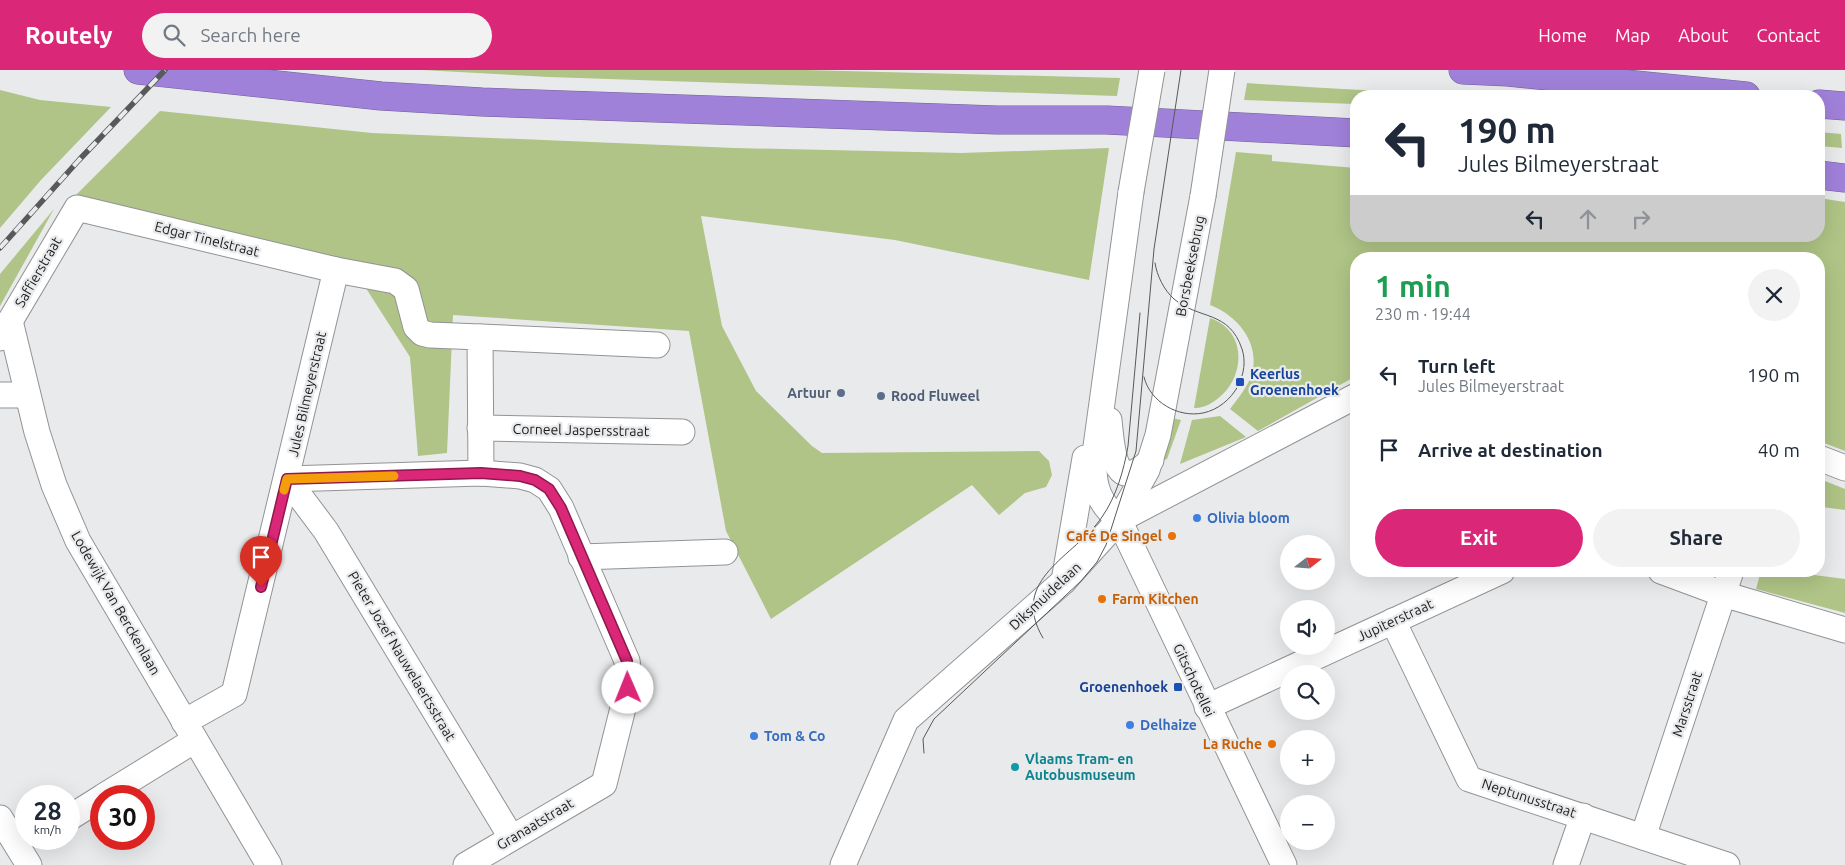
<!DOCTYPE html>
<meta charset="utf-8">
<style>
:root{--surface:#fff;--page:#f2f2f3;--text:#1f2937;--muted:#747a83;--accent:#db2777}
body{margin:0;font-family:Ubuntu,sans-serif;background:var(--page);color:var(--text);height:100vh;display:flex;flex-direction:column;font-size:19px;white-space:nowrap}
*{box-sizing:border-box;margin:0}
p{font-size:16px;color:var(--muted)}
.icon{flex:none;width:28px;height:28px;fill:none;stroke:currentColor;stroke-width:2;stroke-linecap:round;stroke-linejoin:round}
.map{position:relative;flex:1;overflow:hidden}
.panel{position:absolute;left:1350px;top:182px;width:475px;height:325px;display:flex;flex-direction:column;background:var(--surface);border-radius:20px;box-shadow:0 5px 20px #0002}
.panel>*{flex:none}
.guide{position:absolute;left:1350px;top:20px;width:475px;height:152px;border-radius:20px;box-shadow:0 5px 20px #0002;background:#fff;color:var(--text);overflow:hidden}
.needle{width:32px;rotate:73deg}
.tools{position:absolute;left:1280px;top:465px;display:grid;gap:10px}
.tools a{display:grid;place-items:center;width:55px;height:55px;border-radius:50%;background:var(--surface);box-shadow:0 5px 20px #0002;font-size:25px}
.speed{position:absolute;left:15px;top:715px;display:flex;gap:10px;font-size:25px;font-weight:700;text-align:center}
.speed>*{display:grid;place-content:center;width:65px;height:65px;border-radius:50%;background:var(--surface);box-shadow:0 5px 20px #0002;line-height:1}
.speed small{font-size:12px;font-weight:400}
.speed .limit{border:8px solid #d22;background:#fff;color:#111}
.pin{position:absolute;display:grid;place-items:center;width:42px;height:42px;color:#fff;margin:-51px -21px;border-radius:50% 50% 50% 0;rotate:-45deg;box-shadow:0 0 5px #0007}
.pin .icon{rotate:45deg}
.me{position:absolute;width:55px;margin:-28px;rotate:359deg;stroke-linejoin:round;filter:drop-shadow(0 0 4px #0008)}
.turn{display:flex;align-items:center;gap:18px;height:105px;padding:0 25px;font-size:22px}
.turn .icon{width:65px;height:65px;stroke-width:2.5}
.turn b{display:block;font-size:35px;line-height:42px}
.lanes{display:flex;align-items:center;height:48px;padding:0 25px;background:#0003;justify-content:center;gap:25px;direction:ltr}
.lanes .off{opacity:.35}
.round{display:grid;place-items:center;flex:none;width:52px;height:52px;border-radius:26px;background:var(--page)}
.summary{display:flex;align-items:center;justify-content:space-between;height:85px;padding:0 25px}
h1{font-size:30px;font-weight:700;line-height:38px;color:#1e9e55}
.primary-button{display:flex;gap:10px;margin-top:auto;padding:10px 25px}
.primary-button a{flex:1;height:58px;border-radius:30px;background:var(--accent);color:#fff;font-size:20px;font-weight:700;line-height:58px;text-align:center}
.primary-button a+a{background:var(--page);color:var(--text)}
ul{padding:0;list-style:none}
li{display:flex;align-items:center;gap:15px;height:75px;padding:0 25px}
li div{flex:1}
li b{display:block;font-size:19px}
li em{font-style:normal}
header{display:flex;align-items:center;gap:30px;box-sizing:border-box;height:70px;padding:0 25px;background:var(--accent);color:#fff}
header strong{font-size:24px}
nav{display:flex;gap:28px;margin-inline-start:auto;font-size:18px}
.search{width:350px;height:45px;background:var(--page);display:flex;align-items:center;gap:12px;box-sizing:border-box;padding:0 18px;border-radius:28px;color:var(--muted);font-size:19px}
.map>svg:first-child{display:block}
.green{fill:#afc486}
.lines{fill:none;stroke-linecap:round;stroke-linejoin:round}
.minor-casing{stroke:#929395;stroke-width:27}
.highway-casing{stroke:#725e97;stroke-width:29}
.minor{stroke:#fff;stroke-width:25}
.highway{stroke:#a081d9;stroke-width:28}
.tram{stroke:#58595a;stroke-width:1}
.rail-casing{stroke:#58595a;stroke-width:5.5}
.rail{stroke:#e9eaec;stroke-width:4;stroke-dasharray:11;stroke-linecap:butt}
.minor-bridge-casing{stroke:#929395;stroke-width:27;stroke-linecap:butt}
.minor-bridge{stroke:#fff;stroke-width:25}
.route-casing{stroke:#8e194d;stroke-width:12}
.route{stroke:#db2777;stroke-width:9}
.slow{stroke:#f59e0b;stroke-width:9}
.transit-dot{fill:#1a4fb4;stroke:#e9eaec;stroke-width:2}
.service-dot{fill:#5c6f8a;stroke:#e9eaec;stroke-width:2}
.shop-dot{fill:#3f7fe0;stroke:#e9eaec;stroke-width:2}
.food-dot{fill:#e8710a;stroke:#e9eaec;stroke-width:2}
.culture-dot{fill:#0f9aa8;stroke:#e9eaec;stroke-width:2}
.labels{text-anchor:middle;dominant-baseline:central;stroke-width:4.5;stroke-linejoin:round;paint-order:stroke}
.street-label{font-size:14px;fill:#1c1c1d;stroke:#e9eaec}
.transit-label{font-size:14px;font-weight:bold;fill:#164399;stroke:#e9eaec;text-anchor:start}
.service-label{font-size:14px;font-weight:bold;fill:#4e5e75;stroke:#e9eaec;text-anchor:end}
.shop-label{font-size:14px;font-weight:bold;fill:#366cbe;stroke:#e9eaec;text-anchor:start}
.food-label{font-size:14px;font-weight:bold;fill:#c56008;stroke:#e9eaec;text-anchor:end}
.culture-label{font-size:14px;font-weight:bold;fill:#0d838f;stroke:#e9eaec;text-anchor:start}
</style>
<header>
<strong>Routely</strong>
<div class="search"><svg class="icon" aria-label="search" viewBox="0 0 24 24"><circle cx="10" cy="10" r="6"/><path d="M15 15l6 6"/></svg>Search here</div>
<nav><a>Home</a><a>Map</a><a>About</a><a>Contact</a></nav>
</header>
<div class="map">
<svg width="1845" height="795" viewBox="0 0 1845 795">
<rect width="100%" height="100%" fill="#e9eaec"/>
<g class="green">
<polygon points="422,0 805,0 1120,8 1117,26 549,7"/>
<path d="M1247 13C1316 18 1385 21 1455 26H1356V34L1244 30Z"/>
<polygon points="0,20 40,30 111,37 41,110 0,158"/>
<polygon points="160,41 372,63 735,78 961,83 1109,78 1089,210 895,170 701,146 722,256 756,321 812,376 822,383 1039,381 1049,391 1052,405 1046,417 1025,423 999,445 972,415 771,549 726,461 689,261 453,245 447,383 418,386 410,287 353,198 76,125"/>
<polygon points="1819,62 1841,64 1842,78 1819,76"/>
<path d="M1236 82 1272 85V91L1356 98V166H1819V128L1845 132V381L1819 371V189H1356V306L1258 361 1230 339C1238 328 1247 318 1251 306 1262 274 1237 245 1210 235Z"/>
<polygon points="54,139 0,236 0,204"/>
<path d="M1210 248C1250 262 1245 313 1213 332 1207 336 1201 338 1194 338Z"/>
<polygon points="1220,346 1246,367 1180,394 1192,350"/>
<polygon points="1172,348 1181,350 1167,389 1162,391"/>
<polygon points="1825,411 1845,419 1845,440 1822,437"/>
<polygon points="1761,501 1783,501 1845,509 1845,543 1756,519"/>
</g>
<g class="lines">
<defs>
<g id="minor">
<path d="M1131 122 1094 391C1093 417 1099 433 1119 450L1284 795"/>
<polyline points="10,251 37,362 54,415 78,471 269,795"/>
<polyline points="480,267 657,275"/>
<polyline points="0,268 77,138 336,200 395,211 406,219 416,257 422,263 430,265 480,267 481,403"/>
<polyline points="0,325 27,325"/>
<path d="M1109 350C1112 377 1113 428 1151 390"/>
<polyline points="480,358 682,362"/>
<polyline points="1819,388 1845,398"/>
<polyline points="287,409 481,403 520,406 535,410 549,419 561,438 627,591 629,604 628,618 604,714 466,795"/>
<polyline points="287,409 326,461 511,767"/>
<polyline points="1119,450 1147,400 1158,365 1203,126"/>
<polyline points="581,487 725,482"/>
<polyline points="1661,501 1723,524 1845,560"/>
<polyline points="1064,511 1085,388"/>
<polyline points="1393,551 1469,709 1727,795"/>
<polyline points="1207,637 1502,501"/>
<polyline points="184,652 234,624 336,200"/>
<polyline points="104,726 195,670"/>
<polyline points="0,748 29,795"/>
<polyline points="69,748 101,728"/>
<polyline points="1643,767 1731,501"/>
<polyline points="843,795 906,650 1064,511 1119,450 1356,326"/>
<polyline points="1566,795 1583,746"/>
</g>
<g id="highway">
<polyline points="138,0 381,26 482,32 997,50 1107,50 1356,63"/>
<polyline points="1463,0 1508,2 1746,26"/>
<polyline points="1819,34 1845,36"/>
<polyline points="1819,105 1845,108"/>
</g>
</defs>
<use href="#minor" class="minor-casing"/>
<use href="#highway" class="highway-casing"/>
<use href="#minor" class="minor"/>
<use href="#highway" class="highway"/>
<g class="tram">
<path d="M1144 307C1150 332 1178 348 1203 343 1218 340 1231 329 1238 316 1244 304 1246 291 1242 279 1229 240 1199 250 1174 229 1164 220 1157 206 1155 193"/>
<path d="M1043 568C1008 509 1075 487 1102 447 1116 427 1124 400 1128 376L1140 243"/>
<polyline points="924,683 923,669 934,649 1081,511 1097,492 1106,475 1136,381 1154,179 1181,0"/>
</g>
<defs>
<polyline id="rail" points="0,178 79,90 165,0"/>
</defs>
<use href="#rail" class="rail-casing"/>
<use href="#rail" class="rail"/>
<defs>
<g id="minor-bridge">
<polyline points="1131,122 1152,0"/>
<polyline points="1203,126 1222,0"/>
</g>
</defs>
<use href="#minor-bridge" class="minor-bridge-casing"/>
<use href="#minor-bridge" class="minor-bridge"/>
</g>
<g class="lines">
<defs>
<polyline id="route" points="261,517 287,409 481,403 520,406 535,410 549,419 561,438 627,591 628,618"/>
</defs>
<use href="#route" class="route-casing"/>
<use href="#route" class="route"/>
<polyline class="slow" points="284,420 287,409 394,406"/>
</g>
<g class="transit-dot">
<rect x="1235" y="307" width="10" height="10" rx="2.5"/>
<rect x="1173" y="612" width="10" height="10" rx="2.5"/>
</g>
<g class="service-dot">
<circle cx="841" cy="323" r="5"/>
<circle cx="881" cy="326" r="5"/>
</g>
<g class="shop-dot">
<circle cx="1197" cy="448" r="5"/>
<circle cx="1130" cy="655" r="5"/>
<circle cx="754" cy="666" r="5"/>
</g>
<g class="food-dot">
<circle cx="1172" cy="466" r="5"/>
<circle cx="1102" cy="529" r="5"/>
<circle cx="1272" cy="674" r="5"/>
</g>
<circle class="culture-dot" cx="1015" cy="697" r="5"/>
<g class="labels">
<g class="street-label">
<text transform="translate(207 169) rotate(14)">Edgar Tinelstraat</text>
<text transform="translate(1190 196) rotate(-79)">Borsbeeksebrug</text>
<text transform="translate(38 202) rotate(-60)">Saffierstraat</text>
<text transform="translate(307 324) rotate(-77)">Jules Bilmeyerstraat</text>
<text transform="translate(581 360) rotate(1)">Corneel Jaspersstraat</text>
<text transform="translate(1045 526) rotate(-43)">Diksmuidelaan</text>
<text transform="translate(116 533) rotate(60)">Lodewijk Van Berckenlaan</text>
<text transform="translate(1395 550) rotate(-25)">Jupiterstraat</text>
<text transform="translate(402 586) rotate(59)">Pieter Jozef Nauwelaertsstraat</text>
<text transform="translate(1194 610) rotate(65)">Gitschotellei</text>
<text transform="translate(1687 634) rotate(-72)">Marsstraat</text>
<text transform="translate(1529 728) rotate(18)">Neptunusstraat</text>
<text transform="translate(535 754) rotate(-31)">Granaatstraat</text>
</g>
<g class="transit-label">
<text x="1250" y="304">Keerlus<tspan x="1250" dy="16">Groenenhoek</tspan></text>
<text x="1168" y="617" text-anchor="end">Groenenhoek</text>
</g>
<g class="service-label">
<text x="831" y="323">Artuur</text>
<text x="891" y="326" text-anchor="start">Rood Fluweel</text>
</g>
<g class="shop-label">
<text x="1207" y="448">Olivia bloom</text>
<text x="1140" y="655">Delhaize</text>
<text x="764" y="666">Tom &amp; Co</text>
</g>
<g class="food-label">
<text x="1162" y="466">Café De Singel</text>
<text x="1112" y="529" text-anchor="start">Farm Kitchen</text>
<text x="1262" y="674">La Ruche</text>
</g>
<g class="culture-label">
<text x="1025" y="689">Vlaams Tram- en<tspan x="1025" dy="16">Autobusmuseum</tspan></text>
</g>
</g>
</svg>
<div class="tools">
<a><svg class="needle" viewBox="-14 -14 28 28"><path d="M0-13l5 13h-10z" fill="#e53935"/><path d="M0 13l5-13h-10z" fill="#747a83"/></svg></a>
<a><svg class="icon" aria-label="sound" viewBox="0 0 24 24"><path d="M4 9h4l5-4v14l-5-4H4zM17 9q2 3 0 6"/></svg></a>
<a><svg class="icon" aria-label="search" viewBox="0 0 24 24"><circle cx="10" cy="10" r="6"/><path d="M15 15l6 6"/></svg></a>
<a>+</a>
<a>−</a>
</div>
<div class="speed"><div>28<small>km/h</small></div><div class="limit">30</div></div>
<div class="pin" style="left:261px;top:517px;background:#d93025"><svg class="icon" aria-label="arrive" viewBox="0 0 24 24"><path d="M6 21V4h12l-3 4 3 4H6"/></svg></div>
<svg class="me" style="left:628px;top:618px" viewBox="-20 -20 40 40"><circle r="19" fill="#fff"/><path d="M0-13L10 11 0 6-10 11z" fill="#db2777"/></svg>
<div class="guide">
<div class="turn"><svg class="icon" aria-label="left" viewBox="0 0 24 24"><path d="M17 20v-9H6M10 6l-5 5 5 5"/></svg><div><b>190 m</b>Jules Bilmeyerstraat</div></div>
<div class="lanes"><svg class="icon" aria-label="left" viewBox="0 0 24 24"><path d="M17 20v-9H6M10 6l-5 5 5 5"/></svg><svg class="icon off" aria-label="ahead" viewBox="0 0 24 24"><path d="M12 20V5M6 11l6-6 6 6"/></svg><svg class="icon off" aria-label="right" viewBox="0 0 24 24"><path d="M7 20v-9h11M14 6l5 5-5 5"/></svg></div>
</div>
<section class="panel">
<div class="summary"><div><h1>1 min</h1><p>230 m · 19:44</p></div><a class="round"><svg class="icon" aria-label="close" viewBox="0 0 24 24"><path d="M6 6l12 12M18 6L6 18"/></svg></a></div>
<ul>
<li><svg class="icon" aria-label="left" viewBox="0 0 24 24"><path d="M17 20v-9H6M10 6l-5 5 5 5"/></svg><div><b>Turn left</b><p>Jules Bilmeyerstraat</p></div><em>190 m</em></li>
<li><svg class="icon" aria-label="arrive" viewBox="0 0 24 24"><path d="M6 21V4h12l-3 4 3 4H6"/></svg><div><b>Arrive at destination</b></div><em>40 m</em></li>
</ul>
<div class="primary-button"><a>Exit</a><a>Share</a></div>
</section>
</div>
